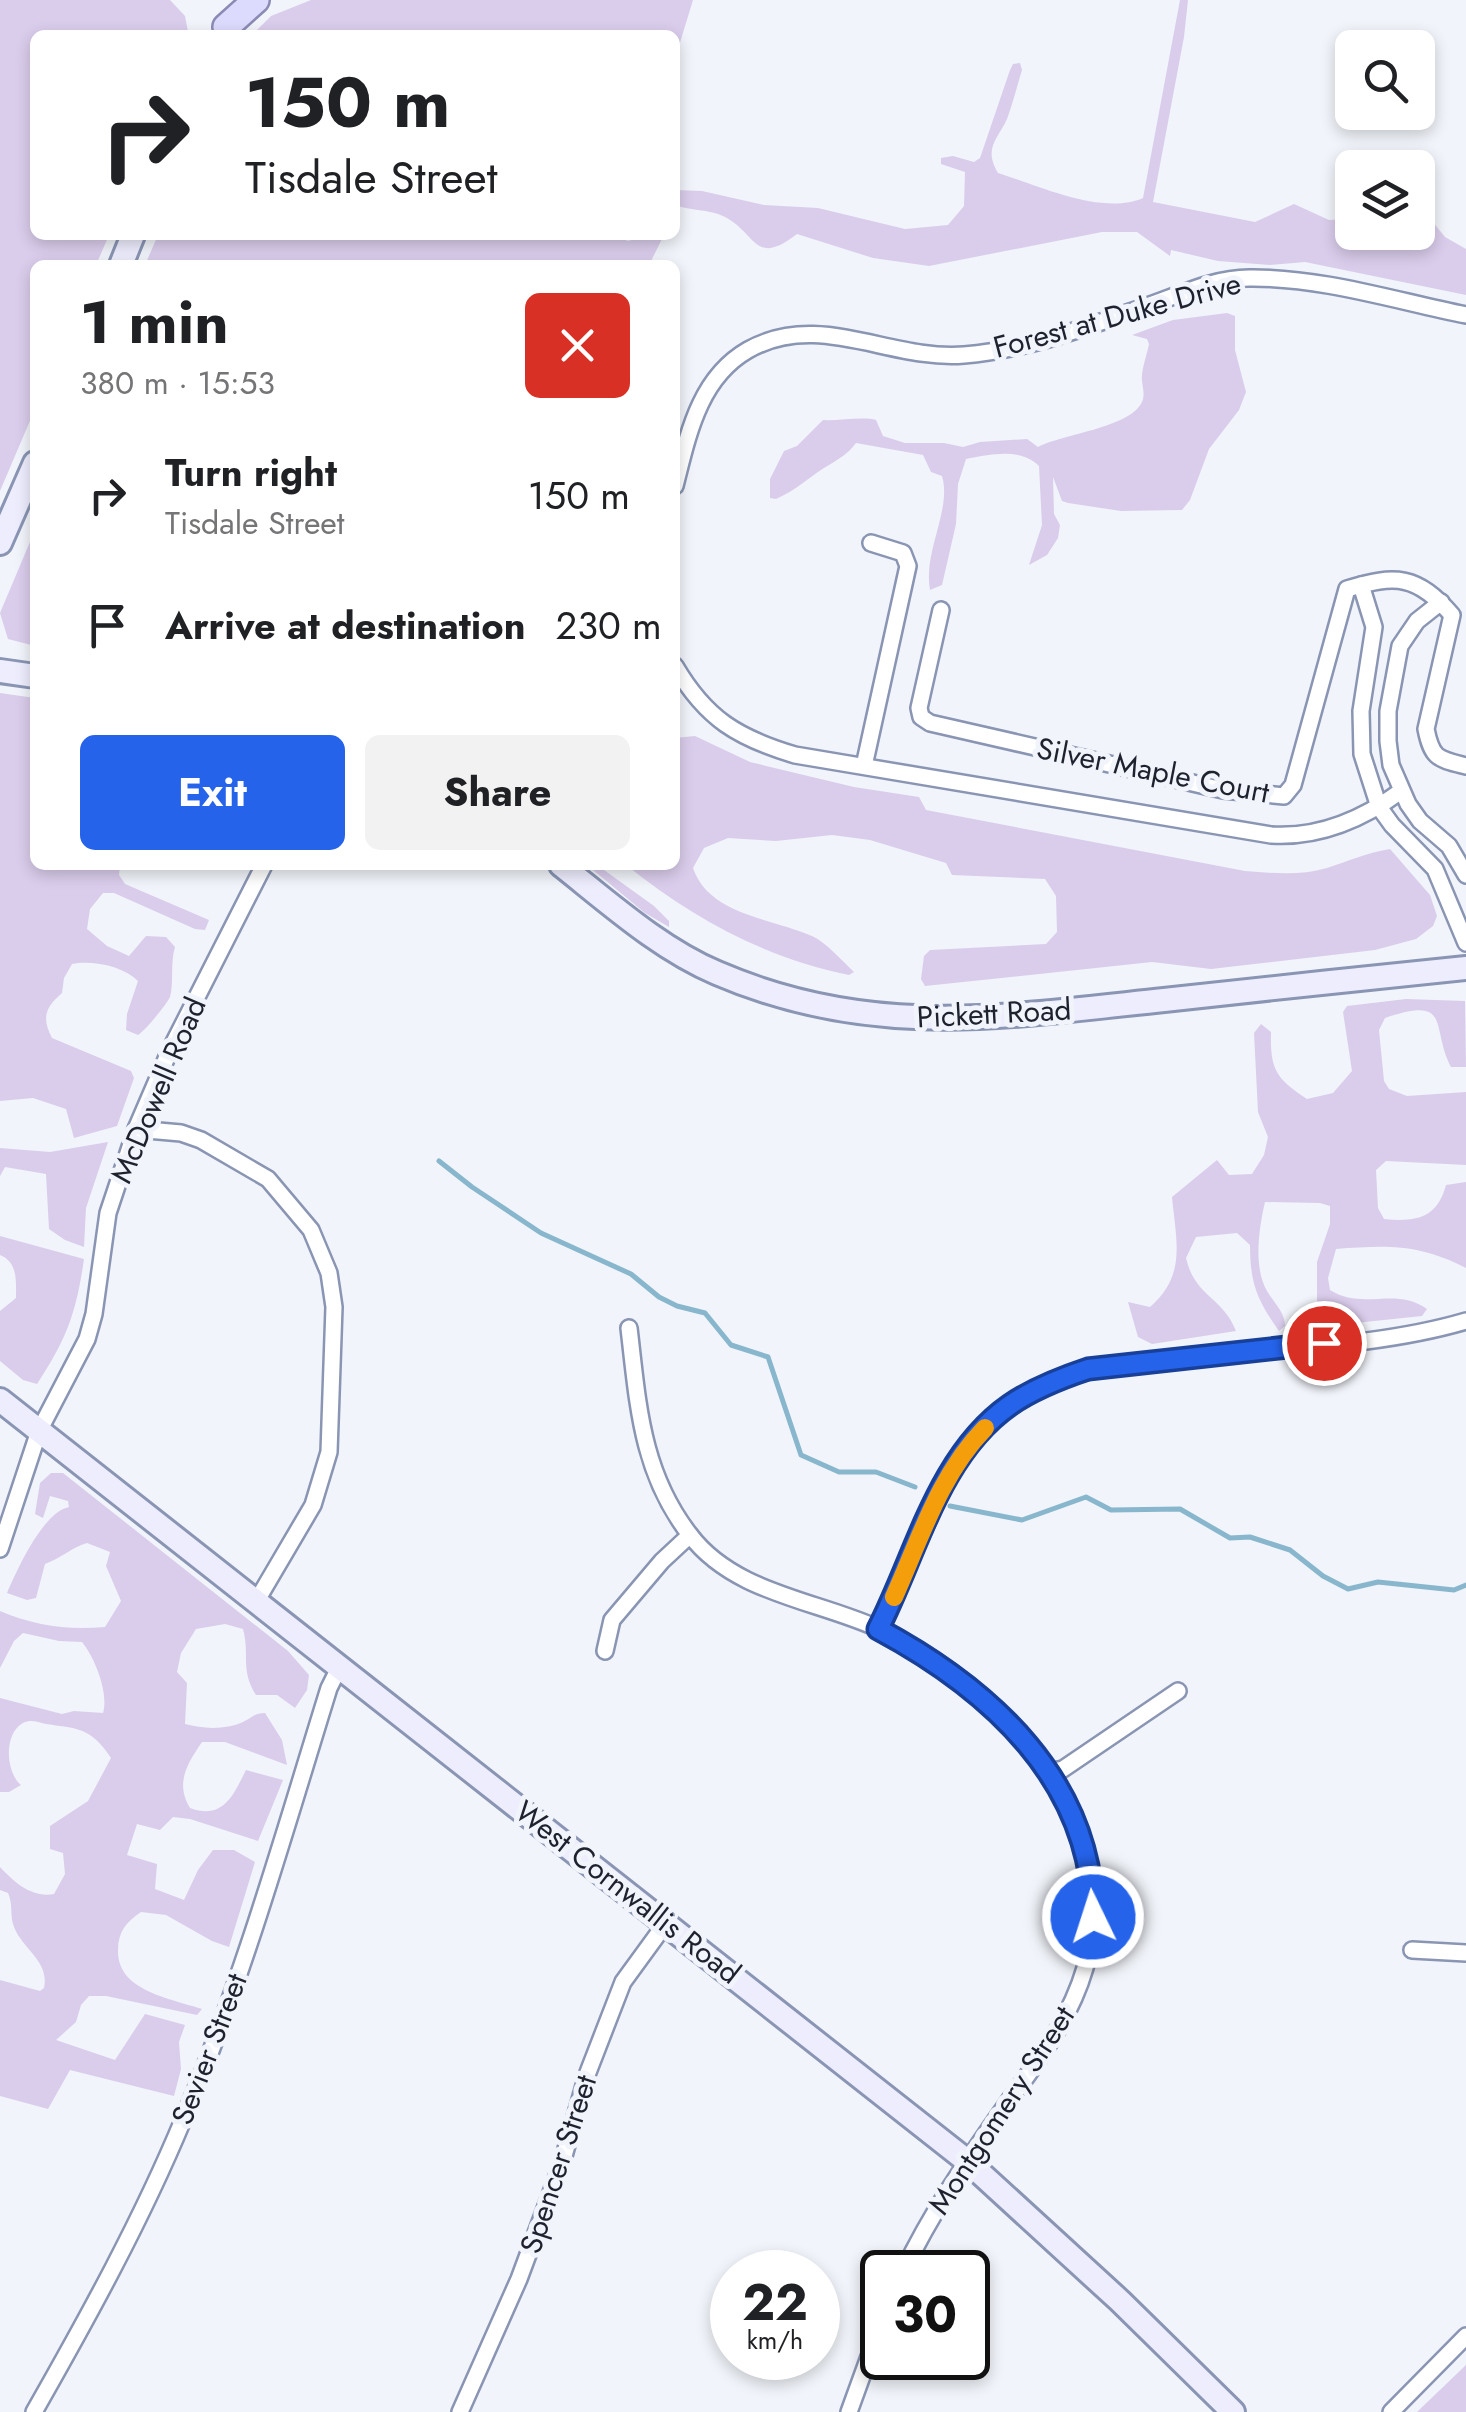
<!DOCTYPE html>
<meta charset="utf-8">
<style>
:root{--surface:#fff;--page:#f2f2f2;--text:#202124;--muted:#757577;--accent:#2563eb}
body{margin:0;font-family:Jost,sans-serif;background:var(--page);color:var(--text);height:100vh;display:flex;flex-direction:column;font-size:38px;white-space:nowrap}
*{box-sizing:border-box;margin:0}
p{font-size:32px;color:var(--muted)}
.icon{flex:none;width:55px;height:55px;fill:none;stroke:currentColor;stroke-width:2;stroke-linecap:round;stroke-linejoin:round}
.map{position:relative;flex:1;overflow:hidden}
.sheet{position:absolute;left:30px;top:260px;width:650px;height:610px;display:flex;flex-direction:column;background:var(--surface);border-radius:15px;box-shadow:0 5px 15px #0003}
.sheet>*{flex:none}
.top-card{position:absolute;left:30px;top:30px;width:650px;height:210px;border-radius:15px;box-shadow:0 5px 15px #0003;background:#fff;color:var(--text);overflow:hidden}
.buttons{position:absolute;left:1335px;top:30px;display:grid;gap:20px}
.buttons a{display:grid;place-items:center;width:100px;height:100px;border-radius:15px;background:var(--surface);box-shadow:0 5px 15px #0003;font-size:50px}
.speed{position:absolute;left:710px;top:2250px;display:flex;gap:20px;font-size:50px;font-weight:700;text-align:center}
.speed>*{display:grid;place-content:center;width:130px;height:130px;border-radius:50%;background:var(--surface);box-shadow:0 5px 15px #0003;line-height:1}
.speed small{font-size:25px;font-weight:400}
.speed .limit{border:5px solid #111;border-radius:15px;background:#fff;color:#111}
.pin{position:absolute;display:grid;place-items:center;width:85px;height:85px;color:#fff;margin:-42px;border:5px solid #fff;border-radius:50%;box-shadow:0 2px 10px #0007}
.me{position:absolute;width:110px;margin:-55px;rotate:356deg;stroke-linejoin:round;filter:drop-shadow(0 0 8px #0008)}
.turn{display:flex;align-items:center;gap:35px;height:210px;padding:0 50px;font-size:45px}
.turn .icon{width:130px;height:130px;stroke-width:2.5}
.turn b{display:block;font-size:70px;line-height:85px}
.round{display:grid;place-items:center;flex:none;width:105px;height:105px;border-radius:15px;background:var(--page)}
.summary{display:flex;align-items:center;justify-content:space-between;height:170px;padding:0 50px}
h1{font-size:60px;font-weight:700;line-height:75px}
.button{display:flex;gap:20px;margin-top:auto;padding:20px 50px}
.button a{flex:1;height:115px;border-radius:15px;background:var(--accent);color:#fff;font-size:40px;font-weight:700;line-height:115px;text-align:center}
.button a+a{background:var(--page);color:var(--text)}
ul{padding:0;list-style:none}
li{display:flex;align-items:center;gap:30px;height:130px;padding:0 50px}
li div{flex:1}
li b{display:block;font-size:38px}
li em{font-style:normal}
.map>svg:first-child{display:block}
.green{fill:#dacdec}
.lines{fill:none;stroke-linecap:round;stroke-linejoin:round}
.stream{stroke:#88b6cc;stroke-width:5}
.street-casing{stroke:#8995b3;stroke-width:20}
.secondary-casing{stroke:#8995b3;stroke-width:28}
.primary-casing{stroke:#8a8ab4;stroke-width:30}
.street{stroke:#fff;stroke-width:15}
.secondary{stroke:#ededfe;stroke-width:22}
.primary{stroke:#dcdafd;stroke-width:25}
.route-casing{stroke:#184099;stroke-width:25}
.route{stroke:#2563eb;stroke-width:18}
.slow{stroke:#f59e0b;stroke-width:18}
.labels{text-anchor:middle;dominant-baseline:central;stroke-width:10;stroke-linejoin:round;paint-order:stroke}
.street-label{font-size:30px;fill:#1e222e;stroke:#f1f4fa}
</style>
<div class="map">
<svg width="1466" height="2412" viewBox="0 0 1466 2412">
<rect width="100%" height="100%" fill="#f1f4fa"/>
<g class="green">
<polygon points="0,0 170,0 185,16 188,32 188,35 35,35 35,235 109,235 96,265 35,265 35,409 0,491"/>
<polygon points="311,0 693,0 675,59 675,35 252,35 271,16"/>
<path d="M1180 0H1188L1184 37 1153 202 1255 222 1294 204 1329 220 1352 219V232H1418V216L1427 215 1445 237 1466 249V295L1305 262 1270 265 1218 261 1171 250 1170 256 1137 232H1102L929 266 873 258 797 234C753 268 757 232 723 216 708 209 691 211 675 205V190L702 191 764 205 818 208 905 229 948 225 964 206 965 172 941 164V158L953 156 974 162 980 158 1010 70 1013 64 1020 63 1022 70C1017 86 1013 103 1007 119 998 139 983 148 998 173 1039 186 1103 216 1143 198Z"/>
<polygon points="158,235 622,235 627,241 651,236 663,237 649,265 145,265"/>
<path d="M1227 313 1235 316V350L1246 392 1239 410 1209 449 1190 500 1182 510 1121 511 1068 503 1062 501 1053 477 1054 514 1060 525 1058 538 1047 555 1029 565 1042 525 1039 466C1021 447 989 455 966 459L958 484 956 524 942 585 930 590C923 551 952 510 942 476L931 472 923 455 856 443C846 456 838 459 824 468 807 479 796 490 776 499L770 498V479L784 451 797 446 823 420C839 421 863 416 876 420L883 436 905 443H944L963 447 980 442 1027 439 1038 447C1062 434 1136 427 1143 399 1145 391 1141 383 1142 375 1143 365 1147 354 1149 344L1147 339 1132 335 1173 320Z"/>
<polygon points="35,530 35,646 8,639 0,613"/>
<path d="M0 693 35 698V865H120L119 875 125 884 209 920 205 930 195 929 114 893H103L90 909 87 929 107 946 129 956 146 936 166 937 175 947C170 963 174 984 170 997 167 1004 144 1032 138 1035L126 1030 127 1014 138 981C123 966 92 960 72 964L64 978 62 993C46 1007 41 1017 52 1038L131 1071 134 1078 117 1126 74 1138 66 1109 33 1098 0 1101Z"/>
<path d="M695 736 750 762 854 787 919 797 926 810 1245 871C1272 873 1300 876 1327 868 1349 861 1365 853 1390 849L1430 895 1437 916 1433 926 1416 939 1375 950 1211 969 1152 962 925 986 921 979 924 956 930 950 1046 944 1057 932 1056 896 1045 879 952 875 946 863 870 840 832 835 776 841 728 838 704 848 693 868C709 915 771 918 812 936 827 943 841 960 854 972L849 975C763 957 694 919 626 865H675V738Z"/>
<polygon points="587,865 597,865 654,906 669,921 669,927 645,913"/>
<path d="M1406 999 1465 1001 1466 1067H1451C1430 1027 1453 995 1385 1018L1379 1030 1384 1081 1389 1089 1407 1096 1466 1092V1165L1386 1161 1376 1170 1378 1208 1384 1219C1415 1222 1437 1219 1446 1185L1466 1182V1268C1419 1244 1388 1245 1336 1249L1328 1278 1330 1290C1364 1311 1395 1286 1427 1309L1422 1316 1317 1327V1262L1330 1224V1206L1320 1203 1265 1202C1259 1228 1253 1267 1267 1291 1274 1303 1285 1312 1285 1326L1279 1331C1257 1300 1250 1283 1250 1245L1237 1233 1196 1237 1186 1258C1195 1297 1223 1297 1236 1331L1152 1344 1138 1337 1128 1302 1150 1307C1187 1275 1176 1241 1172 1197L1217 1160 1229 1175 1252 1174 1264 1155 1268 1137 1258 1112 1254 1033 1261 1024 1271 1032C1270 1070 1276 1078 1307 1099L1333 1093 1352 1071 1343 1012 1347 1006Z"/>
<polygon points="108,1142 86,1208 84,1247 65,1240 49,1229 46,1174 5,1167 0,1176 0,1148 50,1152"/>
<path d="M0 1236 84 1259C76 1314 67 1338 37 1384L23 1380 0 1361V1311L16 1298C16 1281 18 1262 0 1255Z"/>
<path d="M51 1473H63L288 1651 309 1675 307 1690 295 1708 277 1695H256C240 1670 250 1655 243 1629L225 1624 196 1629 181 1653 177 1672 187 1683 185 1724C203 1729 225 1730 243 1722 253 1717 254 1713 265 1713L282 1740 287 1765 225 1742H202C187 1764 175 1783 190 1808 223 1820 233 1796 246 1770L283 1780 258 1841 190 1819 173 1817 160 1830 137 1824 127 1855 157 1864 155 1889 184 1900 198 1870 213 1850H234L255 1862 229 1947 212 1941 166 1915 141 1912C126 1922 118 1932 118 1950 117 1991 170 1998 202 2009L197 2015 106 1996H89L81 2005 76 2022 56 2040 115 2060 145 2014 185 2025 179 2042 181 2069 174 2096 70 2070 48 2109 0 2096V1980L40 1991 44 1988C50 1960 20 1948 13 1924 10 1913 13 1904 8 1893L0 1890V1867C15 1883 32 1898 54 1894L65 1874 63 1853 50 1849V1826L88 1801 111 1758C90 1727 79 1729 46 1724 37 1722 31 1719 23 1723 3 1734 6 1773 21 1785L9 1792H0V1698L62 1714 74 1711 103 1713C109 1693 95 1658 82 1642L59 1641 23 1633 14 1641 0 1668V1611C36 1626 66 1630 105 1627L121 1601 106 1566 110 1552 87 1543C71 1548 61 1558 45 1564L36 1598 27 1600 7 1593C17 1570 43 1512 69 1507L68 1501 50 1496 43 1518 35 1514 40 1483Z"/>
<polygon points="1466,2364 1466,2412 1417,2412 1465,2366"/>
</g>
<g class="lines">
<g class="stream">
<polyline points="439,1161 472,1187 541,1233 631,1274 659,1297 677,1306 705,1313 731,1345 768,1357 801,1455 839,1472 876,1472 915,1487"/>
<polyline points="950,1506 1022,1520 1086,1497 1111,1510 1180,1509 1230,1538 1250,1537 1290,1550 1323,1576 1348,1589 1378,1582 1454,1590 1466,1585"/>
</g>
<defs>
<g id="street">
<path d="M675 486C688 435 699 378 748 350 819 310 890 361 964 355 1027 350 1087 327 1147 306 1179 295 1214 278 1249 278 1321 277 1396 301 1466 315"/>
<polyline points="1361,585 1374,627 1361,711 1362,754 1379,807 1392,825 1435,869 1466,943"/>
<polyline points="1441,602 1417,621 1400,646 1388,711 1388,741 1391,765 1408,804 1420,821 1449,846 1466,875"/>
<path d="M941 610 919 708 921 717 930 723 1223 790 1284 796 1293 785 1347 589C1396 574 1417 575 1452 615L1426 729C1432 759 1438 759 1466 766"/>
<path d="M675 666C706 719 738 738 795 755L1271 835C1319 838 1363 819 1401 791"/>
<polyline points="864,766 908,566 903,553 871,543"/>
<polyline points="136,1129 181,1133 201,1140 268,1179 311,1230 329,1273 334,1307 329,1452 313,1505 256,1602"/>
<path d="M629 1328C638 1404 641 1472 690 1535 734 1593 815 1600 877 1628 1002 1685 1126 1822 1085 1968 1070 2020 1037 2062 1006 2105 968 2159 931 2213 903 2272"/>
<polyline points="0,1549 39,1431 87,1339 94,1314 108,1213 136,1129 170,1050 264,865"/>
<path d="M879 1629 946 1481C962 1453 983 1423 1010 1405 1062 1368 1124 1365 1185 1358 1276 1348 1378 1347 1466 1321"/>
<polyline points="605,1651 612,1620 662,1561 690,1535"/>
<polyline points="1048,1772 1063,1769 1178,1691"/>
<polyline points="1412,1950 1466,1953"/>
<path d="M34 2412C88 2317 141 2221 183 2120 243 1980 284 1833 329 1688L339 1668"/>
<polyline points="460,2412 519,2279 562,2163 587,2075 623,1982 666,1923"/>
<polyline points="849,2412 882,2321"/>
<polyline points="1391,2412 1466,2336"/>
</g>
<g id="secondary">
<polyline points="121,265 133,235"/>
<polyline points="0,543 35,463"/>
<polyline points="0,671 35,676"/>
<path d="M561 865C609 903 660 949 717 973 870 1039 1004 1017 1164 1000 1265 989 1365 978 1466 968"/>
<polyline points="0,1400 967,2161 1120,2301 1233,2412"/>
</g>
<polyline id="primary" points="226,27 256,0"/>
</defs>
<use href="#street" class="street-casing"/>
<use href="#secondary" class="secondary-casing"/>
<use href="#primary" class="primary-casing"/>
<use href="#street" class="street"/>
<use href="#secondary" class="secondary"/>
<use href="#primary" class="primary"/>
</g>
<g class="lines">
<defs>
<path id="route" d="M1093 1917C1093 1781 990 1689 878 1629 916 1555 938 1455 1010 1405 1033 1389 1061 1378 1088 1369L1324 1343"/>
</defs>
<use href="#route" class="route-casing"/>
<use href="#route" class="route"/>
<path class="slow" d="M894 1597C920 1539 940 1474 985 1428"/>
</g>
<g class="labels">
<g class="street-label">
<text transform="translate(1117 315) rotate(-15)">Forest at Duke Drive</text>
<text transform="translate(1153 770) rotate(11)">Silver Maple Court</text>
<text transform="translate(994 1013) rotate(-3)">Pickett Road</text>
<text transform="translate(158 1090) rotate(-67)">McDowell Road</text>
<text transform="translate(628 1892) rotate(38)">West Cornwallis Road</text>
<text transform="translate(209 2049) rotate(-69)">Sevier Street</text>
<text transform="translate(1001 2110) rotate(-57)">Montgomery Street</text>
<text transform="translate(558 2164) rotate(-72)">Spencer Street</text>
</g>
</g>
</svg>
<div class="buttons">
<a><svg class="icon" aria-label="search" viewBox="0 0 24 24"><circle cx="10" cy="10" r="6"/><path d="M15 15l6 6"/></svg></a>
<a><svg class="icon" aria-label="layers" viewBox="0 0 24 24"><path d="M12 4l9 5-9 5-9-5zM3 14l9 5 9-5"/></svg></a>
</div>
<div class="speed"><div>22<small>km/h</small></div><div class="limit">30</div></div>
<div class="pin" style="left:1324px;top:1343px;background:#d93025"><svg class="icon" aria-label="arrive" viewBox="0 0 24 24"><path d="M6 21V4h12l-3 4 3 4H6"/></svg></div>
<svg class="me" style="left:1093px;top:1917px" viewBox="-20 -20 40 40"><circle r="17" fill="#2563eb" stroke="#fff" stroke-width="3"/><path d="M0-11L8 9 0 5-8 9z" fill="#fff"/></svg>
<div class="top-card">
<div class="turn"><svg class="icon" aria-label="right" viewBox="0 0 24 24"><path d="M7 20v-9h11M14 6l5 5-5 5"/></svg><div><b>150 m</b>Tisdale Street</div></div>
</div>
<section class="sheet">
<div class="summary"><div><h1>1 min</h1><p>380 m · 15:53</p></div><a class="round" style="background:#d93025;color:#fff"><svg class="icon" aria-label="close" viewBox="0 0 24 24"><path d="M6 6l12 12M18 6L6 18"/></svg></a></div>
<ul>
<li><svg class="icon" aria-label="right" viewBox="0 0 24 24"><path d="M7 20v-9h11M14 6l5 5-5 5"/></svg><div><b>Turn right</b><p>Tisdale Street</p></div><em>150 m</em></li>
<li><svg class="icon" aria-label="arrive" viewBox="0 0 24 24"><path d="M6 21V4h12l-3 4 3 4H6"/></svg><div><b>Arrive at destination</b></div><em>230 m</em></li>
</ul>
<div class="button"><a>Exit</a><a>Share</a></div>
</section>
</div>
